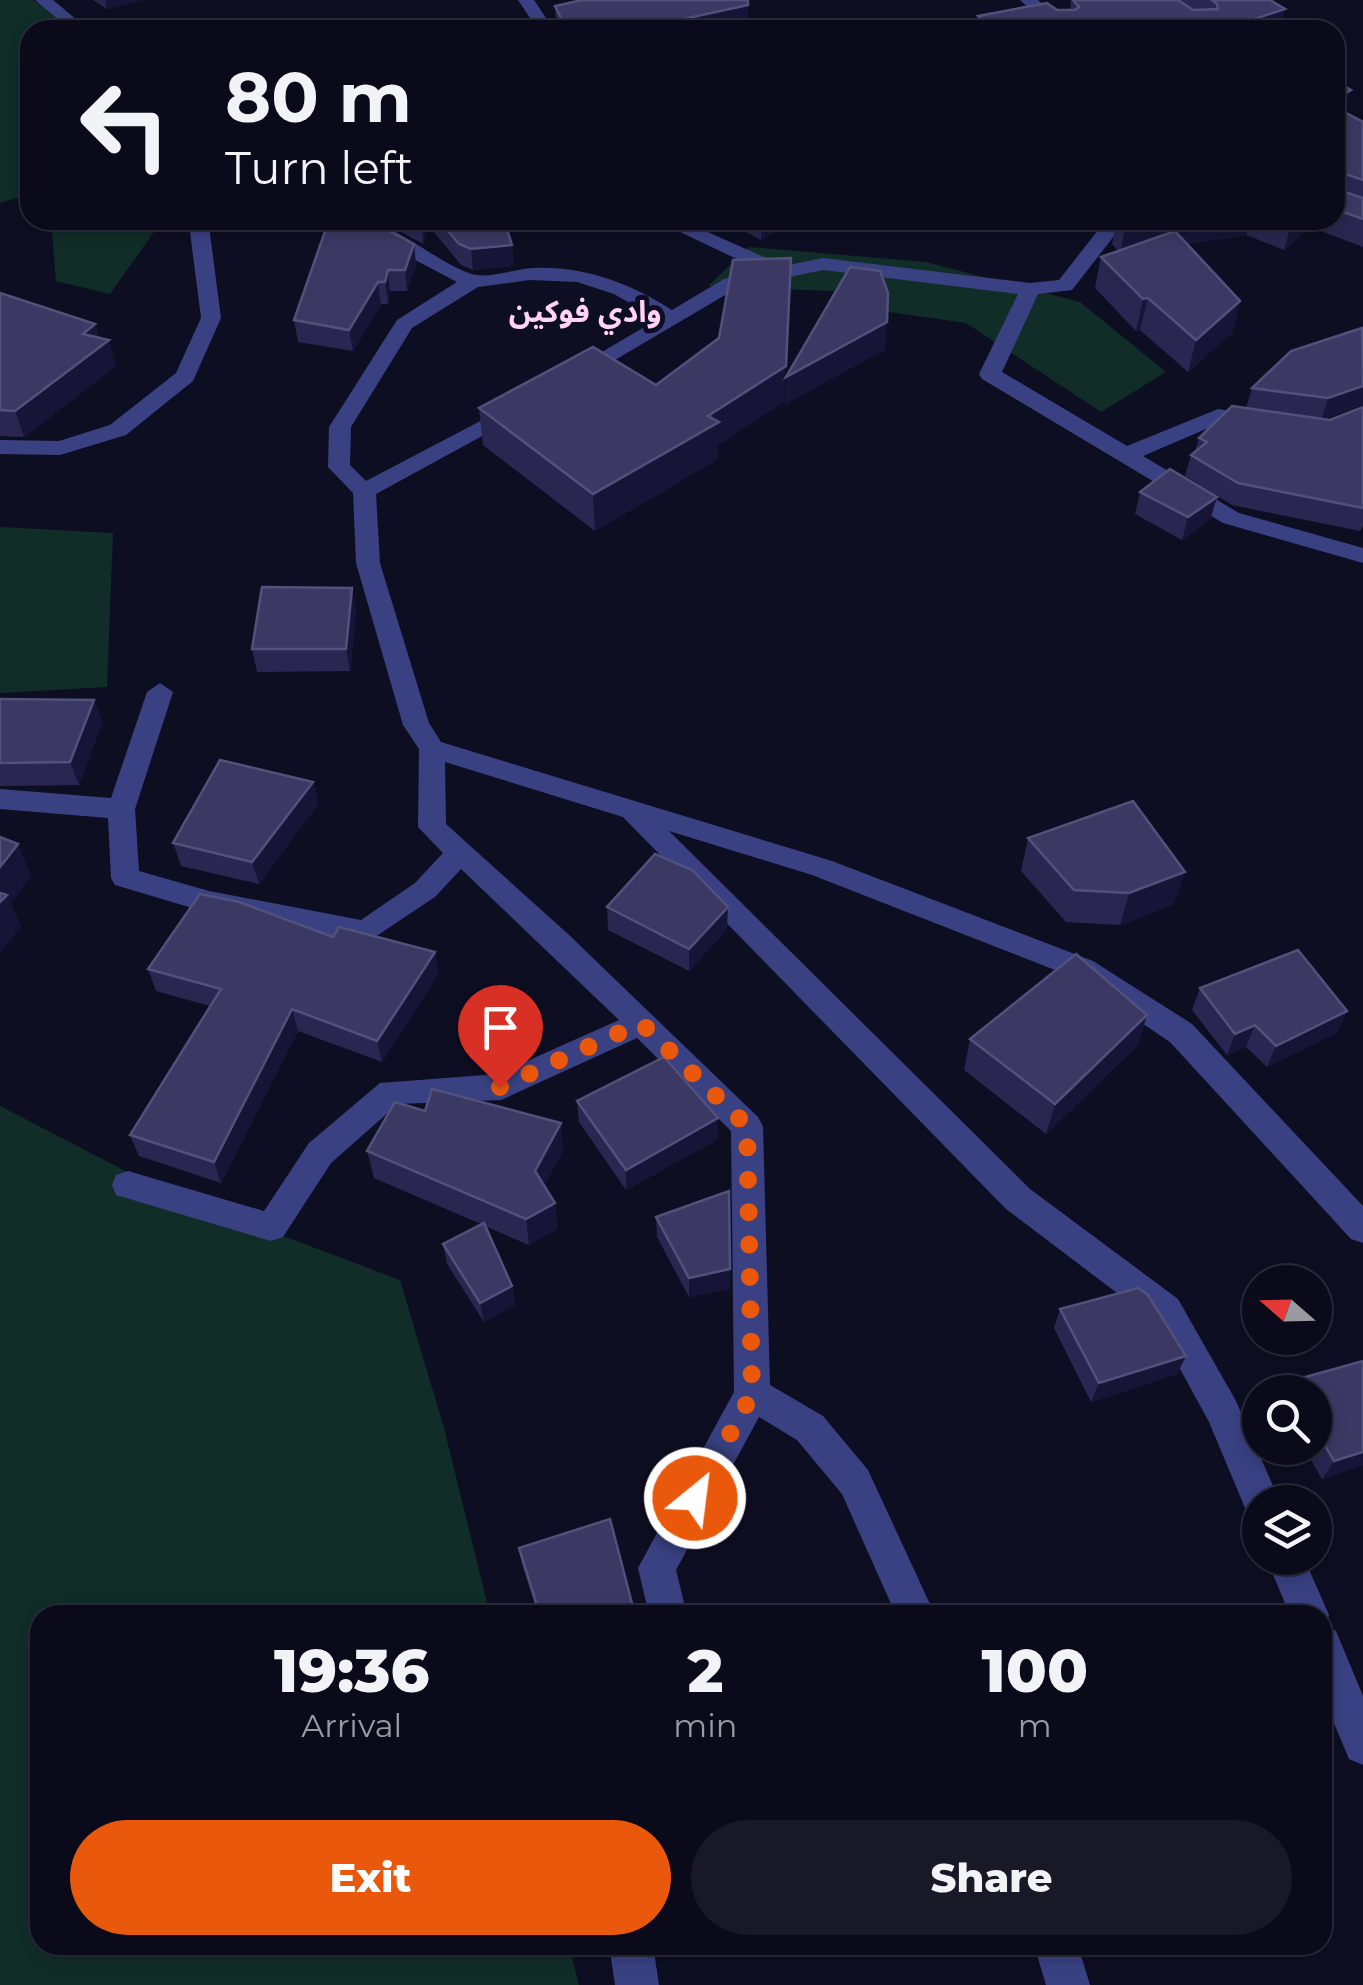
<!DOCTYPE html>
<meta charset="utf-8">
<style>
:root{--surface:#0a0a1a;--page:#181827;--text:#f1f3f6;--muted:#999aa2;--line:#2a2b39;--accent:#ea580c}
body{margin:0;font-family:Montserrat,"Noto Sans Arabic",sans-serif;background:var(--page);color:var(--text);height:100vh;display:flex;flex-direction:column;font-size:38px;white-space:nowrap}
*{box-sizing:border-box;margin:0}
p{font-size:32px;color:var(--muted)}
.icon{flex:none;width:55px;height:55px;fill:none;stroke:currentColor;stroke-width:2;stroke-linecap:round;stroke-linejoin:round}
.map{position:relative;flex:1;overflow:hidden}
.details{position:absolute;left:30px;top:1605px;width:1302px;height:350px;display:flex;flex-direction:column;background:var(--surface);border-radius:30px;box-shadow:0 5px 15px #0003,0 0 0 2px var(--line)}
.details>*{flex:none}
.hud{position:absolute;left:20px;top:20px;width:1325px;height:210px;border-radius:30px;box-shadow:0 5px 15px #0003,0 0 0 2px var(--line);background:#0a0a1a;color:var(--text);overflow:hidden}
.needle{width:65px;rotate:290deg}
.buttons{position:absolute;left:1242px;top:1265px;display:grid;gap:20px}
.buttons a{display:grid;place-items:center;width:90px;height:90px;border-radius:50%;background:var(--surface);box-shadow:0 5px 15px #0003,0 0 0 2px var(--line);font-size:50px}
.pin{position:absolute;display:grid;place-items:center;width:85px;height:85px;color:#fff;margin:-102px -42px;border-radius:50% 50% 50% 0;rotate:-45deg;box-shadow:0 0 10px #0007}
.pin .icon{rotate:45deg}
.me{position:absolute;width:110px;margin:-55px;rotate:29deg;stroke-linejoin:round;filter:drop-shadow(0 0 8px #0008)}
.turn{display:flex;align-items:center;gap:35px;height:210px;padding:0 40px;font-size:45px}
.turn .icon{width:130px;height:130px;stroke-width:2.5}
.turn b{display:block;font-size:70px;line-height:85px}
.eta{display:flex;justify-content:space-evenly;align-items:center;height:170px;text-align:center}
.eta b{font-size:60px;font-weight:800;line-height:70px}
.primary-button{display:flex;gap:20px;margin-top:auto;padding:20px 40px}
.primary-button a{flex:1;height:115px;border-radius:60px;background:var(--accent);color:#fff;font-size:40px;font-weight:800;line-height:115px;text-align:center}
.primary-button a+a{background:var(--page);color:var(--text)}
.map>svg:first-child{display:block}
.green{fill:#112d27}
.lines{fill:none;stroke-linecap:round;stroke-linejoin:round}
.minor{fill:#394182;fill-rule:evenodd}
.wall{fill:#292751}
.shaded-wall{fill:#161537}
.building{fill:#3b3964;stroke:#52517c;stroke-width:2.5}
.route{stroke:#ea580c;stroke-width:18;stroke-dasharray:0 32.4}
.labels{text-anchor:middle;dominant-baseline:central;stroke-width:10;stroke-linejoin:round;paint-order:stroke}
.far-quarter-label{font-size:30px;font-weight:bold;fill:#ffd2f6;stroke:#0e0e23}
</style>
<div class="map">
<svg width="1363" height="1985" viewBox="0 0 1363 1985">
<rect width="100%" height="100%" fill="#0e0e23"/>
<g class="green">
<polygon points="0,0 32,0 89,30 30,30 30,200 20,197 0,203"/>
<polygon points="51,220 153,220 158,226 110,294 56,281"/>
<polygon points="749,247 926,262 1080,302 1166,372 1101,412 966,323 882,311 881,293 708,286"/>
<polygon points="0,527 113,533 107,687 0,693"/>
<polygon points="0,1106 166,1192 400,1280 444,1428 490,1615 40,1615 40,1945 569,1945 579,1985 0,1985"/>
</g>
<g class="lines">
<g class="minor">
<polygon points="35,0 53,0 89,30 71,30"/>
<polygon points="518,0 534,0 554,30 538,30"/>
<polygon points="1020,0 1038,0 1071,30 1053,30"/>
<polygon points="824,18 857,30 766,30 774,25"/>
<polygon points="192,220 215,220 209,226 221,318 193,381 126,435 60,455 0,454 0,440 59,441 110,425 176,373 201,318 189,224"/>
<path d="M353 220C395 220 432 261 472 274 488 279 515 269 533 268 585 266 629 283 672 310L724 279 762 271 655 220H681L784 266 823 258 1030 283 1059 280 1106 220H1132L1121 227 1072 290 1038 294 1002 372 1127 446 1218 409 1267 417 1270 422 1267 427 1220 423 1143 456 1239 513 1363 548V563L1223 523 982 379 979 374 1018 294 823 270 737 288 576 383 568 382 565 377 568 372 658 319 614 294 577 282 530 280 478 287 412 328 351 427 350 465 366 481 507 407H523L526 412 376 494 380 563 429 723 441 742 832 861 1093 961 1192 1024 1363 1206V1243L1351 1239 1170 1042 1073 977 812 875 669 831 1030 1189 1178 1299 1236 1401 1280 1502H1260V1519L1248 1515 1209 1422 1154 1321 1006 1209 623 817 445 762 446 824 568 934 758 1117 763 1126 770 1385 823 1416 868 1470 935 1615H896L842 1494 797 1440 759 1417 676 1570 687 1615H649L638 1568 734 1392 731 1131 637 1038 501 1100 398 1104 331 1163 283 1237 271 1241 116 1195 112 1185 116 1175 128 1171 264 1211 309 1143 380 1083 498 1074 619 1020 461 869 435 897 366 943 209 913 115 885 111 878 108 818 0 809V789L111 798 147 692 160 683 173 692 135 809 139 871 209 891 361 920 415 883 443 853 418 827 419 749 403 725 356 563 353 493 328 467 329 427 397 320 457 282 362 232Z"/>
<polygon points="1266,1558 1304,1558 1329,1615 1325,1627 1336,1631 1363,1696 1363,1765 1349,1759 1322,1695 1322,1615 1290,1615"/>
<polygon points="609,1945 653,1945 659,1985 615,1985"/>
<polygon points="1034,1945 1078,1945 1090,1985 1046,1985"/>
</g>
</g>
<g class="wall">
<polygon points="93,0 142,0 107,9"/>
<polygon points="1071,0 1270,0 1280,30 976,30 978,16 1070,10"/>
<polygon points="555,6 748,25 726,30 558,30 556,26"/>
<polygon points="1335,81 1345,112 1363,122 1363,247 1310,227 1284,250 1246,235 1186,244 1240,301 1232,333 1188,372 1140,330 1136,331 1095,288 1101,257 1118,251 1112,244 1117,220 1335,220"/>
<polygon points="329,220 504,220 512,245 513,266 473,270 461,265 429,226 423,244 385,223 368,220 414,244 416,265 407,291 390,291 388,304 381,304 353,351 298,342 294,320"/>
<polygon points="723,220 797,220 761,240"/>
<polygon points="0,293 95,324 99,338 116,366 24,437 0,436"/>
<polygon points="1363,329 1363,405 1323,419 1330,420 1363,407 1363,526 1360,531 1232,505 1185,476 1191,455 1195,451 1199,438 1246,408 1252,388"/>
<polygon points="656,385 784,402 718,445 718,459 595,531 483,445 479,408"/>
<polygon points="1140,492 1217,497 1210,520 1182,540 1135,514"/>
<polygon points="356,611 350,671 257,672 252,649"/>
<polygon points="0,699 94,700 102,722 79,785 0,786"/>
<polygon points="313,782 318,804 259,884 181,866 173,843"/>
<polygon points="1028,838 1174,904 1120,925 1066,922 1021,871"/>
<polygon points="607,907 727,929 689,971 608,930"/>
<polygon points="333,937 435,952 438,974 382,1062 298,1031 221,1183 139,1156 130,1135 210,1006 156,991 148,969"/>
<polygon points="1200,988 1347,1011 1336,1033 1267,1067 1246,1047 1227,1055 1192,1010"/>
<polygon points="1147,1015 1137,1046 1046,1134 964,1070 970,1039"/>
<polygon points="577,1101 718,1118 718,1139 626,1190 579,1122"/>
<polygon points="563,1150 544,1186 555,1203 557,1229 529,1245 485,1226 512,1286 515,1305 484,1322 447,1264 443,1244 481,1224 374,1178 367,1151"/>
<polygon points="656,1217 730,1269 729,1289 689,1297 657,1237"/>
<polygon points="1060,1309 1186,1356 1177,1374 1091,1402 1054,1328"/>
<polygon points="1363,1361 1363,1465 1322,1479 1304,1448 1315,1448 1315,1392 1281,1392 1287,1382"/>
<polygon points="519,1548 635,1615 538,1615 522,1564"/>
</g>
<g class="shaded-wall">
<polygon points="105,0 142,0 107,9"/>
<polygon points="748,5 748,25 726,30 679,30 679,20"/>
<polygon points="1285,9 1280,30 1235,30 1236,25"/>
<polygon points="1351,90 1344,114 1335,119 1335,99"/>
<polygon points="422,220 428,220 429,226 423,244"/>
<polygon points="762,220 797,220 761,240"/>
<polygon points="1183,220 1250,220 1246,235 1120,253 1125,228"/>
<polygon points="1297,220 1312,220 1310,227 1284,250 1291,225"/>
<polygon points="414,244 416,265 407,291 405,270"/>
<polygon points="512,245 513,266 473,270 471,249"/>
<polygon points="388,270 390,291 388,304 385,282"/>
<polygon points="378,282 381,304 353,351 349,330"/>
<polygon points="1148,298 1140,330 1136,331 1143,299"/>
<polygon points="1240,301 1232,333 1188,372 1196,340"/>
<polygon points="887,322 885,350 784,405 786,377"/>
<polygon points="95,324 101,346 109,340 116,366 24,437 15,411 83,334"/>
<polygon points="786,366 784,402 718,445 718,459 595,531 593,494 708,416"/>
<polygon points="1363,386 1363,405 1321,420 1328,398"/>
<polygon points="1217,497 1210,520 1182,540 1188,517"/>
<polygon points="352,588 356,611 350,671 346,649"/>
<polygon points="94,700 102,722 79,785 70,762"/>
<polygon points="313,782 318,804 259,884 252,862"/>
<polygon points="18,844 31,876 11,903 21,927 0,952 0,867"/>
<polygon points="1185,872 1174,904 1120,925 1129,893"/>
<polygon points="728,907 727,929 689,971 689,949"/>
<polygon points="435,952 438,974 382,1062 377,1041"/>
<polygon points="292,1009 298,1031 221,1183 214,1162"/>
<polygon points="1347,1011 1336,1033 1267,1067 1276,1046"/>
<polygon points="1147,1015 1137,1046 1046,1134 1055,1104"/>
<polygon points="1255,1025 1246,1047 1227,1055 1235,1034"/>
<polygon points="718,1118 718,1139 626,1190 626,1170"/>
<polygon points="561,1123 563,1150 538,1197 535,1171"/>
<polygon points="555,1203 557,1229 529,1245 526,1219"/>
<polygon points="730,1269 729,1289 689,1297 689,1278"/>
<polygon points="512,1286 515,1305 484,1322 480,1303"/>
<polygon points="1186,1356 1177,1374 1091,1402 1099,1383"/>
<polygon points="1363,1452 1363,1465 1322,1479 1334,1461"/>
</g>
<g class="building">
<polygon points="582,0 748,0 748,5 679,20 686,30 567,30 555,6"/>
<polygon points="1073,0 1178,0 1193,10 1218,9 1217,4 1212,0 1270,0 1285,9 1236,25 1244,30 996,30 978,16 1047,3 1057,10 1075,10 1079,7"/>
<polygon points="1335,81 1351,90 1335,99"/>
<polygon points="1335,107 1363,122 1363,180 1343,173 1338,176 1339,190 1363,198 1363,219 1335,209"/>
<polygon points="329,220 368,220 414,244 405,270 388,270 385,282 378,282 349,330 294,320"/>
<polygon points="439,220 504,220 512,245 471,249 459,244"/>
<polygon points="1118,220 1183,220 1125,228"/>
<polygon points="1278,220 1297,220 1291,225"/>
<polygon points="1175,231 1240,301 1196,340 1148,298 1143,299 1101,257"/>
<polygon points="791,258 786,366 708,416 719,422 593,494 479,408 593,347 656,385 719,338 733,260"/>
<polygon points="850,267 880,271 888,293 887,322 786,377"/>
<polygon points="0,293 95,324 83,334 109,340 15,411 0,410"/>
<polygon points="1362,328 1363,386 1328,398 1252,388 1291,351"/>
<polygon points="1232,406 1330,420 1363,407 1363,508 1238,483 1191,455 1207,442 1199,438"/>
<polygon points="1170,469 1217,497 1188,517 1140,492"/>
<polygon points="262,587 352,588 346,649 252,649"/>
<polygon points="0,699 94,700 70,762 0,763"/>
<polygon points="220,760 313,782 252,862 173,843"/>
<polygon points="1133,801 1185,872 1129,893 1074,890 1028,838"/>
<polygon points="0,837 18,844 0,867"/>
<polygon points="655,854 692,870 728,907 689,949 607,907"/>
<polygon points="0,893 7,895 0,902"/>
<polygon points="200,894 239,902 333,937 339,927 435,952 377,1041 292,1009 214,1162 130,1135 221,989 148,969"/>
<polygon points="1298,950 1347,1011 1276,1046 1255,1025 1235,1034 1200,988"/>
<polygon points="1076,954 1147,1015 1055,1104 970,1039"/>
<polygon points="664,1057 718,1118 626,1170 577,1101"/>
<polygon points="432,1089 561,1123 535,1171 555,1203 526,1219 367,1151 395,1102 425,1111"/>
<polygon points="729,1191 730,1269 689,1278 656,1217"/>
<polygon points="484,1223 512,1286 480,1303 443,1244"/>
<polygon points="1138,1288 1148,1295 1186,1356 1099,1383 1060,1309"/>
<polygon points="1363,1361 1363,1452 1334,1461 1315,1429 1315,1392 1293,1392 1287,1382"/>
<polygon points="610,1519 635,1615 540,1615 519,1548"/>
</g>
<g class="lines">
<polyline class="route" points="500,1087 641,1023 747,1126 752,1394 695,1498"/>
</g>
<g class="labels">
<g class="far-quarter-label">
<text x="585" y="311">وادي فوكين</text>
</g>
</g>
</svg>
<div class="buttons">
<a><svg class="needle" viewBox="-14 -14 28 28"><path d="M0-13l5 13h-10z" fill="#e53935"/><path d="M0 13l5-13h-10z" fill="#999aa2"/></svg></a>
<a><svg class="icon" aria-label="search" viewBox="0 0 24 24"><circle cx="10" cy="10" r="6"/><path d="M15 15l6 6"/></svg></a>
<a><svg class="icon" aria-label="layers" viewBox="0 0 24 24"><path d="M12 4l9 5-9 5-9-5zM3 14l9 5 9-5"/></svg></a>
</div>
<div class="pin" style="left:500px;top:1087px;background:#d93025"><svg class="icon" aria-label="arrive" viewBox="0 0 24 24"><path d="M6 21V4h12l-3 4 3 4H6"/></svg></div>
<svg class="me" style="left:695px;top:1498px" viewBox="-20 -20 40 40"><circle r="17" fill="#ea580c" stroke="#fff" stroke-width="3"/><path d="M0-11L8 9 0 5-8 9z" fill="#fff"/></svg>
<div class="hud">
<div class="turn"><svg class="icon" aria-label="left" viewBox="0 0 24 24"><path d="M17 20v-9H6M10 6l-5 5 5 5"/></svg><div><b>80 m</b>Turn left</div></div>
</div>
<section class="details">
<div class="eta">
<div><b>19:36</b><p>Arrival</p></div>
<div><b>2</b><p>min</p></div>
<div><b>100</b><p>m</p></div>
</div>
<div class="primary-button"><a>Exit</a><a>Share</a></div>
</section>
</div>
